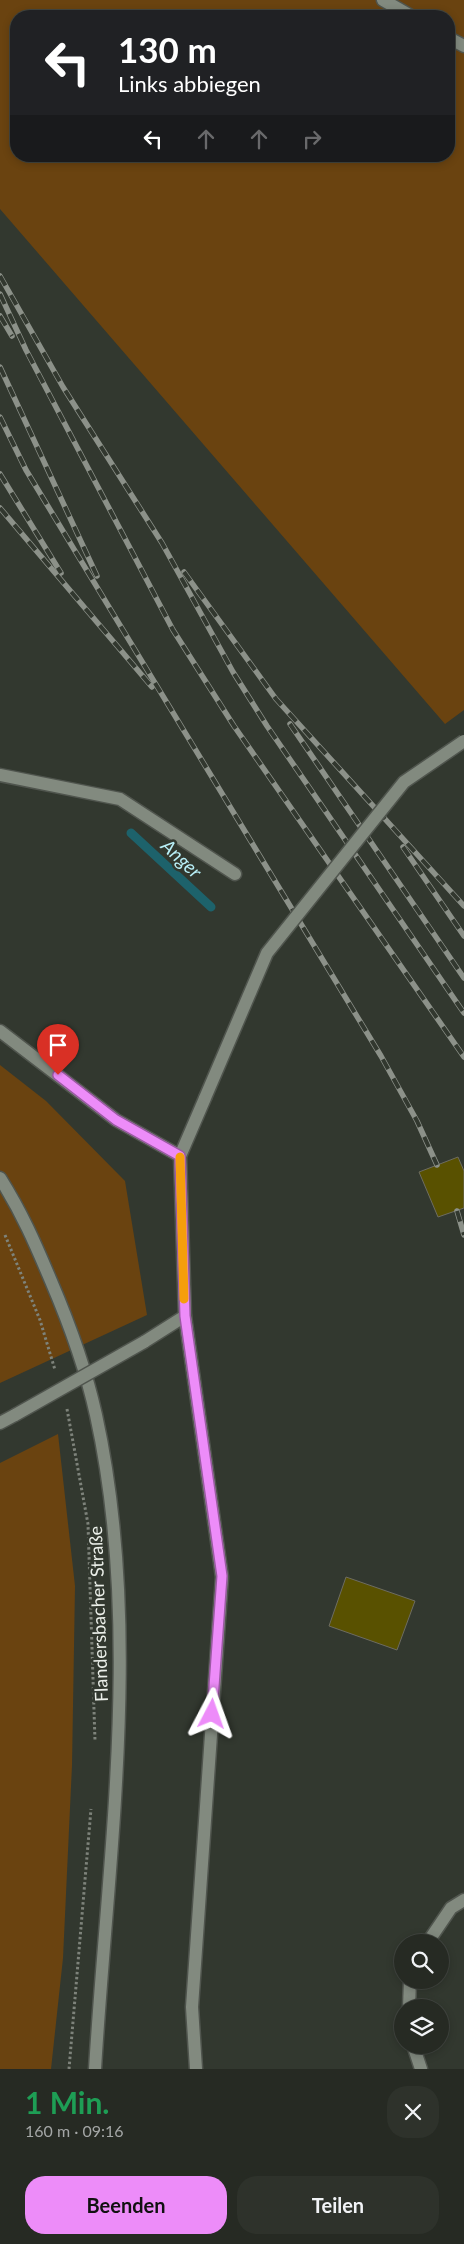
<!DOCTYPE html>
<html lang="de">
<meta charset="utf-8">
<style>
:root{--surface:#262a23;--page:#2e322b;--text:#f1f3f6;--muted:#a4a7a6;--line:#424641;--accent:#ed8cf9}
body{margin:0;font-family:Lato,sans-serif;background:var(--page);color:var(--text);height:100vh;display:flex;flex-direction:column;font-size:19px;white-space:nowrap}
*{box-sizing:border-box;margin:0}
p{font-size:16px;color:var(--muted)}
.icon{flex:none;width:28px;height:28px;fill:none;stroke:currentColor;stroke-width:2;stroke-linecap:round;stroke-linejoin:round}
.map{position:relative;height:2069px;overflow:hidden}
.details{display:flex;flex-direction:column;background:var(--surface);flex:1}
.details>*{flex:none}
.hud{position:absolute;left:10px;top:10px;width:445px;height:152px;border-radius:20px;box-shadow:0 2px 8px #0003,0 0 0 1px var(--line);background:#202124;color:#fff;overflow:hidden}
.controls{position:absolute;left:394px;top:1934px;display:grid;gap:10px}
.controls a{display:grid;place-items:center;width:55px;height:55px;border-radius:50%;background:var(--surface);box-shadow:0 2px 8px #0003,0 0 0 1px var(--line);font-size:25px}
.pin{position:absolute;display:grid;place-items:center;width:42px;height:42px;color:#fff;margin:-51px -21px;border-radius:50% 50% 50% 0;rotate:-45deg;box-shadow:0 0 5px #0007}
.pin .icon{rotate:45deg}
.me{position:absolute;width:55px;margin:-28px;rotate:4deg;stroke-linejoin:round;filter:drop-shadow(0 0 4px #0008)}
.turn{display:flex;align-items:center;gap:18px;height:105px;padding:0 25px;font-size:22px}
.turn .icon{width:65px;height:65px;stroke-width:2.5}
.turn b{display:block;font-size:35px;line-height:42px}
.lanes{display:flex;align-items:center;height:48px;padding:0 25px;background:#0003;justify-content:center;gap:25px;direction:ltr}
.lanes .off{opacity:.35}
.round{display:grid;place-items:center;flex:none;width:52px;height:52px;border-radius:20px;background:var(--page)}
.headline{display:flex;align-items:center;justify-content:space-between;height:85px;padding:0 25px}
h1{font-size:30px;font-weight:700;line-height:38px;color:#1e9e55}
.cta{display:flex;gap:10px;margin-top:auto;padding:10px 25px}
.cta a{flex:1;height:58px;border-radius:20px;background:var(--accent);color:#111;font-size:20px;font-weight:700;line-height:58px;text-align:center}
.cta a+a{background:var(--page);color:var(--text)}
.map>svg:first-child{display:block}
.green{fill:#6a4310;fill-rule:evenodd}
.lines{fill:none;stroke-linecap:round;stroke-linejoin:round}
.stream{stroke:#1d626b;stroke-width:9}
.building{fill:#595100;stroke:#6d6c61}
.service-casing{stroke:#50554e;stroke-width:15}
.tertiary-casing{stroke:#50554e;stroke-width:15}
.path{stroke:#7e837b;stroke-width:3;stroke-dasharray:2.5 2.5;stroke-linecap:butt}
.service{stroke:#828a7f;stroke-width:12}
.tertiary{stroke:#828a7f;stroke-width:12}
.rail-casing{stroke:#8c9189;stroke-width:5.5}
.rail{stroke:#32382f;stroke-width:4;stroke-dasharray:11;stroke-linecap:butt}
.service-bridge-casing{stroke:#50554e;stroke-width:15;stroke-linecap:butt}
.service-bridge{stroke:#828a7f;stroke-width:12}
.route-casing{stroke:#9a5ba2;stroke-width:12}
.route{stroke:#ed8cf9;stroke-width:9}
.slow{stroke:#f59e0b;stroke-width:9}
.labels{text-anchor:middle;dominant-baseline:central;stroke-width:5;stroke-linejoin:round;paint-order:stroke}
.street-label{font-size:18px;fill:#ebefe9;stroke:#32382f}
.water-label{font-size:19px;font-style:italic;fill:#b8eff7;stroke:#32382f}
</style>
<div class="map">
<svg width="464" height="2069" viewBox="0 0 464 2069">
<rect width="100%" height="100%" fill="#32382f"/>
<g class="green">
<path d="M0 0H464V710L445 724 0 209ZM16 16H449V156H16Z"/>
<polygon points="0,1065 46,1101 125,1181 147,1315 0,1383"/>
<polygon points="58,1434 75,1586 72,1765 63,1958 51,2069 0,2069 0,1463"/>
</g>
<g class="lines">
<polyline class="stream" points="131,833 211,907"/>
</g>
<g class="building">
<polygon points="458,1157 464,1171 464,1208 438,1217 419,1172"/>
<polygon points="346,1577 415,1601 397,1650 329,1626"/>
</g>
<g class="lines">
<defs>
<g id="service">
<polyline points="383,0 411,16"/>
<polyline points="449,38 464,46"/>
<polyline points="0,775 120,799 235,874"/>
<polyline points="0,1031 116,1120 180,1156"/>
<polyline points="144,1342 185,1316"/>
<polyline points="0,1423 15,1415"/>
<polyline points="428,1942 451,1908 464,1900"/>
<polyline points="409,2008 410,1980"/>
<polyline points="413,2045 421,2069"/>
<polyline points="196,2069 192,2007 222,1577 185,1316 180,1156 205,1098"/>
</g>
<path id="tertiary" d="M0 1178C22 1213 35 1243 51 1281 69 1323 86 1370 96 1415 143 1629 108 1854 95 2069"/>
</defs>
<use href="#service" class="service-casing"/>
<use href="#tertiary" class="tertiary-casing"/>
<g class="path">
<polyline points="5,1235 40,1320 55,1370"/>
<polyline points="67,1409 88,1524 95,1741"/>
<polyline points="69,2069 91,1809"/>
</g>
<use href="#service" class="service"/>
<use href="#tertiary" class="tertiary"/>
<defs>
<g id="rail">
<polyline points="0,276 63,387 162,543 233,672 267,726 464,1013"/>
<polyline points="0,294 26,350 173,630 234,726 464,1057"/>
<polyline points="0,316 12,336"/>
<polyline points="0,367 97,576"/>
<polyline points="0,417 26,470 381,1056 417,1121 437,1165"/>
<polyline points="0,474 61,573"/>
<polyline points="0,508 152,687"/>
<polyline points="184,572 276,699 464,906"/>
<polyline points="290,724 464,978"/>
<polyline points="403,847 464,936"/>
<polyline points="457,1211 464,1235"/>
</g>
</defs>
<use href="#rail" class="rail-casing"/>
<use href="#rail" class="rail"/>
<defs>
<g id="service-bridge">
<polyline points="205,1098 267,953 404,782 464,741"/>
<polyline points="15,1415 144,1342"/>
</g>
</defs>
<use href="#service-bridge" class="service-bridge-casing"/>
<use href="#service-bridge" class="service-bridge"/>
</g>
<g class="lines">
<defs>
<polyline id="route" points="58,1075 116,1120 180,1156 185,1316 222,1576 212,1714"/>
</defs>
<use href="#route" class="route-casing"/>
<use href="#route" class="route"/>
<polyline class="slow" points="180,1157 184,1299"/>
</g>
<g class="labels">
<g class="street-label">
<text transform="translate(98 1614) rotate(-92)">Flandersbacher Straße</text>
</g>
<g class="water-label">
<text transform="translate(182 858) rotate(43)">Anger</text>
</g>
</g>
</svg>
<div class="controls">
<a><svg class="icon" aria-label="search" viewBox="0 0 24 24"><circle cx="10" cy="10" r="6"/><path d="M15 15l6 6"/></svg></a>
<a><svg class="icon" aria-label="layers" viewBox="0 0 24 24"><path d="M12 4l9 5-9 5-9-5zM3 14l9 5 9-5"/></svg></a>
</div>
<div class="pin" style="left:58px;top:1075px;background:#d93025"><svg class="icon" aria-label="arrive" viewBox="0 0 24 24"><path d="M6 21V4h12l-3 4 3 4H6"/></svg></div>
<svg class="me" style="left:212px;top:1714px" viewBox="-20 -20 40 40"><path d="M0-17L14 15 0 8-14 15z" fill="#ed8cf9" stroke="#fff" stroke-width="4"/></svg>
<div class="hud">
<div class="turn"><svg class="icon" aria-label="left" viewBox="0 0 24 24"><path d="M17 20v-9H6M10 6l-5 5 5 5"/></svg><div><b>130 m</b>Links abbiegen</div></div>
<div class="lanes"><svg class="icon" aria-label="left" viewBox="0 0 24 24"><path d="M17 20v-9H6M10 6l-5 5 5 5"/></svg><svg class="icon off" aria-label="ahead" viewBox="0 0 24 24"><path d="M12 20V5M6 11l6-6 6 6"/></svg><svg class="icon off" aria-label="ahead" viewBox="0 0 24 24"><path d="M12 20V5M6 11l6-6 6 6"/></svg><svg class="icon off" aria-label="right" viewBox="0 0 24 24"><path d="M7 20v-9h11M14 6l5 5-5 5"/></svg></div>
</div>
</div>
<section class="details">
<div class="headline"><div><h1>1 Min.</h1><p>160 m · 09:16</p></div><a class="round"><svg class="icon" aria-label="close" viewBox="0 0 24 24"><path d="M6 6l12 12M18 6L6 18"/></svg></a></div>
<div class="cta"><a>Beenden</a><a>Teilen</a></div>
</section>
